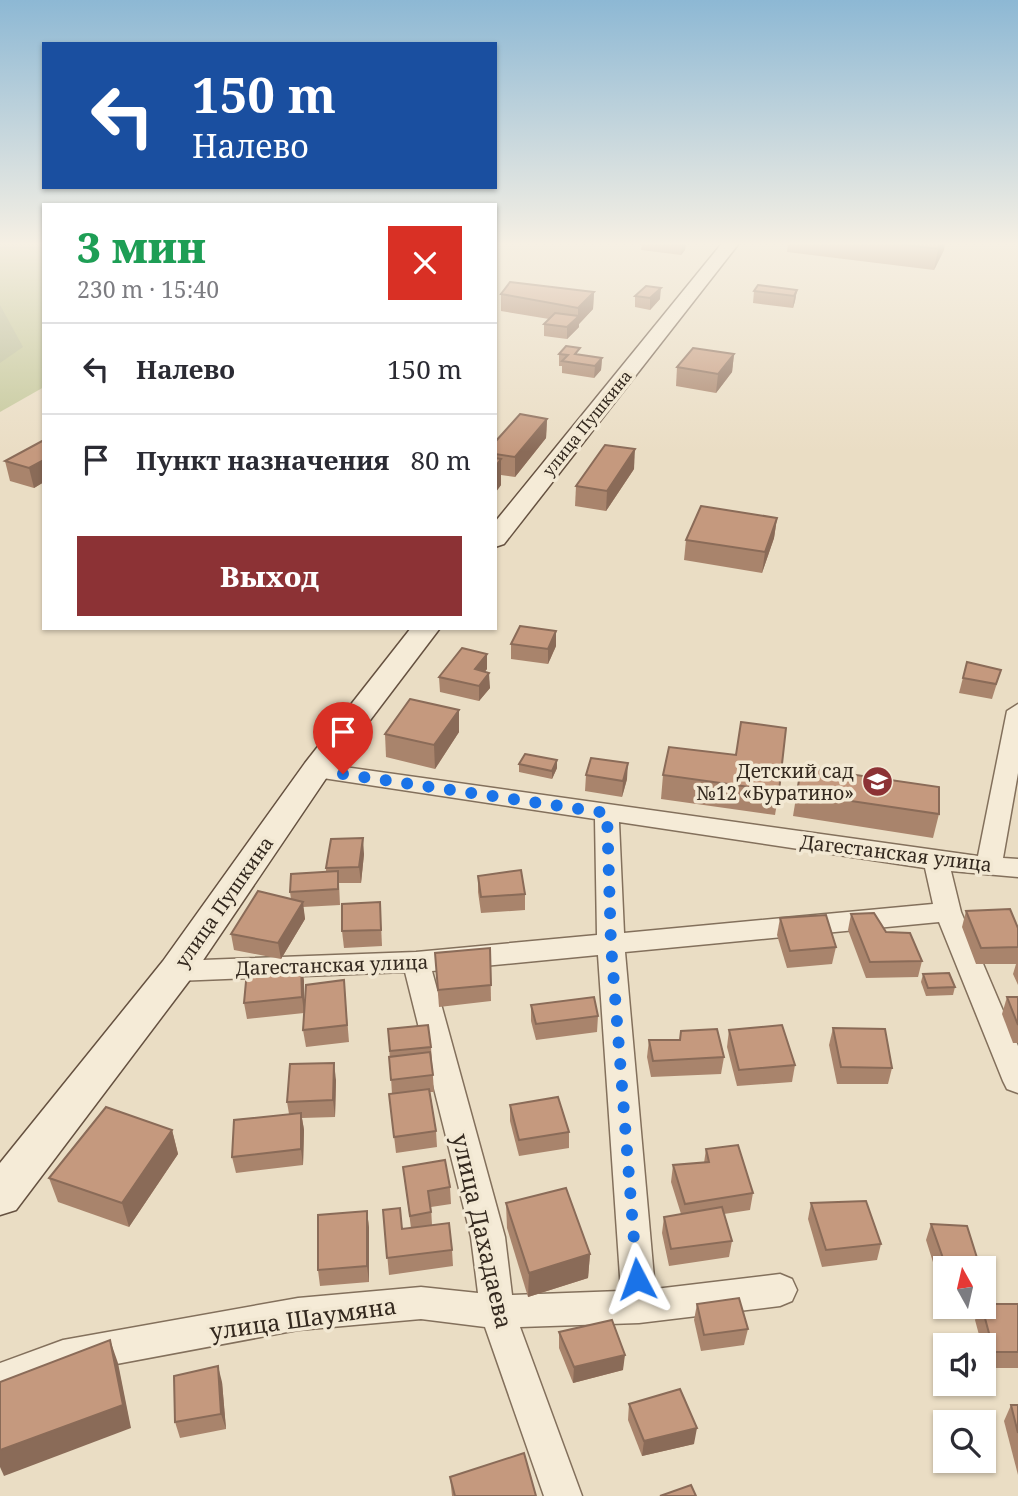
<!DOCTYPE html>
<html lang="ru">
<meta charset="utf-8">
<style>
:root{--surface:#fff;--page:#f2f2f3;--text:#2b2b33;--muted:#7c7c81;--line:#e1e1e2;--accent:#8c3235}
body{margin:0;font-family:"Noto Serif",serif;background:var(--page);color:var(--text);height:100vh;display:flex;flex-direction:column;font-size:26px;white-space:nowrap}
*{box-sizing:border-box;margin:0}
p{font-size:23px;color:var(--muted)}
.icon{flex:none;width:38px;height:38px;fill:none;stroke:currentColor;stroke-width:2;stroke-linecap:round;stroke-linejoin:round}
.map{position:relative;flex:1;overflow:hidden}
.side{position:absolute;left:42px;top:203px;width:455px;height:427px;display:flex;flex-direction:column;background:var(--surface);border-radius:0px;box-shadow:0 2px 5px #0004}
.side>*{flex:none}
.hud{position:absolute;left:42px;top:42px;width:455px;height:147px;border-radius:0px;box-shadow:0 2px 5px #0004;background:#1a4fa0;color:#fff;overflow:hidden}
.needle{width:46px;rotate:352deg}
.fabs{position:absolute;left:933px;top:1256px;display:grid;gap:14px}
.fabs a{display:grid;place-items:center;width:63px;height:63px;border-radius:0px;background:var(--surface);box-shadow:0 2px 5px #0004;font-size:35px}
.pin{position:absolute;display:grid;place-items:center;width:60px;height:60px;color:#fff;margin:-72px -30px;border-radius:50% 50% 50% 0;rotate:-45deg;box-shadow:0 0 7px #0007}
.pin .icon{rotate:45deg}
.me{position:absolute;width:77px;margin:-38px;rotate:356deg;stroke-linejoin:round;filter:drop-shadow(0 0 5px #0008)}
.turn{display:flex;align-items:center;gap:24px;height:147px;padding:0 35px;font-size:32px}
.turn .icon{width:91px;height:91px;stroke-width:2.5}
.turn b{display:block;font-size:49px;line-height:60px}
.round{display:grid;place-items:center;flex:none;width:74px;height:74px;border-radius:0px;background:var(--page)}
.overview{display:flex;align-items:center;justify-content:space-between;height:119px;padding:0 35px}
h1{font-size:42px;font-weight:800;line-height:52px;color:#1e9e55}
.cta{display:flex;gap:14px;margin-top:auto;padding:14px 35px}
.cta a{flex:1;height:80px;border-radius:0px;background:var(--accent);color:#fff;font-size:28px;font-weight:800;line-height:80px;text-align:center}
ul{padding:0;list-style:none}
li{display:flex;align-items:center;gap:21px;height:91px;padding:0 35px;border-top:2px solid var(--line)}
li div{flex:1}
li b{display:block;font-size:26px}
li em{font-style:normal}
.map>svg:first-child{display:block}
.green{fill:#c3c799}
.cemetery{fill:#b9bc98}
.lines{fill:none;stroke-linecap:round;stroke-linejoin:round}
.street-casing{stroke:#83705c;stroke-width:3}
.secondary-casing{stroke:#655140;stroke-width:3}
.street{fill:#f5ebd7;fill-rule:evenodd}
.secondary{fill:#f5ebd7;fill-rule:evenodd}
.wall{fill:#a9846c}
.shaded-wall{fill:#8a6b58}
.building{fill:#c5997e;stroke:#8a6b58;stroke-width:2}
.route{stroke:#1a73e8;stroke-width:12;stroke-dasharray:0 21.6}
.labels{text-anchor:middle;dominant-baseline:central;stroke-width:7;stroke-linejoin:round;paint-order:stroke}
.far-street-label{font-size:16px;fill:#34291f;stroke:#f2e8d3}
.poi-label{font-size:19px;fill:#34291f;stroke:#f2e8d3;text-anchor:end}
.street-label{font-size:19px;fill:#34291f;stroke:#f2e8d3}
.near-street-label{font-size:23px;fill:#34291f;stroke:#f2e8d3}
</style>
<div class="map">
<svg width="1018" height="1496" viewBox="0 0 1018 1496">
<rect width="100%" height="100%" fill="#eaddc4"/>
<polygon class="green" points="0,242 44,242 44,387 0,412"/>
<polygon class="cemetery" points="0,305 23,347 0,363"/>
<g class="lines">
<defs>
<path id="street" d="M1018 704V773L1003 858 1018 859V877L951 871 961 912 1018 1046V1093L1007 1089 1003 1081 939 922 625 952 655 1289 780 1274 792 1279 797 1290 792 1301 780 1306 639 1323 520 1327 582 1496H544L485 1327 421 1319 298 1330 63 1374 0 1399V1363L63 1340 298 1298 421 1287 478 1293 471 1237 405 972 176 981 166 978 162 971 166 964 176 961 416 952 597 935 595 819 316 777 308 775 304 770 308 765 316 763 978 856 1007 711ZM619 822 925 868 933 904 624 933ZM598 955 621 1291 512 1295 505 1237 432 971Z"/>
<g id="secondary">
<polygon points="723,242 740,242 504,544 495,547 495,522"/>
<polygon points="411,628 440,628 327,777 189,981 16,1210 0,1215 0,1163 163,961 305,763"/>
</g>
</defs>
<use href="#street" class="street-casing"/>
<use href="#secondary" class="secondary-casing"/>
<use href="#street" class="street"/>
<use href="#secondary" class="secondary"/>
</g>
<g class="wall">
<polygon points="634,242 686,242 685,250 681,255 641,250 642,243"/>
<polygon points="788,242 945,242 944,250 934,270 787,252"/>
<polygon points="797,290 795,301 793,308 753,303 754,291"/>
<polygon points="594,292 593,309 579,324 579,327 567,339 544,336 544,324 549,319 501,311 501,294"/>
<polygon points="635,296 660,299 650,310 635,307"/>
<polygon points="559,354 580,355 602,358 601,370 594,378 562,373 562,366 559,366"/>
<polygon points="734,354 732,372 716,393 676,386 677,367"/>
<polygon points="547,419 546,438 515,477 501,475 501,485 495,493 495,442"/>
<polygon points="44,440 44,482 34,488 10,481 5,461"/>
<polygon points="634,469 606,511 575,506 576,486"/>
<polygon points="777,518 774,538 762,573 684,560 686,540"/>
<polygon points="511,644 556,646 548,664 511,659"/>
<polygon points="487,654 487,669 485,671 490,688 479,701 440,692 439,677"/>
<polygon points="967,662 1001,670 992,699 959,693"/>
<polygon points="459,710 459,732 435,769 386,757 385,734"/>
<polygon points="519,764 557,768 552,779 519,772"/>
<polygon points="801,767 939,814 933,838 793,816"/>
<polygon points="586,775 627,779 622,797 585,791"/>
<polygon points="663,775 779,791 775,815 661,799"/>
<polygon points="364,854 361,883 339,883 340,905 303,907 305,919 281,959 234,950 231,934 291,899 290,892 326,872 326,868"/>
<polygon points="478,876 525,894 525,910 481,913 478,892"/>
<polygon points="380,902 382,946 344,948 342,931"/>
<polygon points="966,911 1018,928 1018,985 1013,974 1016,964 976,964 962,927"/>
<polygon points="851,914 922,961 918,977 866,978 848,930"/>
<polygon points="780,918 836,947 832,964 787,968 777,935"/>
<polygon points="490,948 491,1001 439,1007 435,953"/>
<polygon points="301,964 304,981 304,1013 247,1019 244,1003"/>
<polygon points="923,974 955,987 953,995 926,996 921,982"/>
<polygon points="344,980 349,1042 306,1047 303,1030"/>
<polygon points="1007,997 1018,997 1018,1043 1013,1043 1002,1014"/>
<polygon points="531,1005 598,1016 597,1032 536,1040 531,1021"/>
<polygon points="833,1028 892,1068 888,1084 837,1084 829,1045"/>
<polygon points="388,1029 431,1047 434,1092 430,1092 436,1131 437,1147 396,1153 389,1094 392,1094"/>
<polygon points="729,1030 795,1065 792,1082 737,1086 727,1047"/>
<polygon points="649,1040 724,1057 721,1074 651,1077 647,1057"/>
<polygon points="336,1080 335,1117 302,1118 304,1130 303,1165 236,1173 232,1157 289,1114 287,1102"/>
<polygon points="510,1105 569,1132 569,1148 519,1156 510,1121"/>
<polygon points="172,1130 178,1154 129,1227 58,1202 49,1178"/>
<polygon points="706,1149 753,1193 750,1210 724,1214 732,1241 729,1257 669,1266 662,1233 664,1217 681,1214 671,1182 673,1165 704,1163"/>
<polygon points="403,1167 450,1187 451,1204 431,1207 432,1225 452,1250 453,1266 389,1275 383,1210 402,1229 411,1228"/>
<polygon points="506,1203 590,1254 588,1278 528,1297 507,1228"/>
<polygon points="811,1203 881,1244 877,1260 822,1267 808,1219"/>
<polygon points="367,1211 369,1228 369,1282 320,1286 318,1270"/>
<polygon points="931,1224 978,1261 975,1269 945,1269 945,1278 938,1278 926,1240"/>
<polygon points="697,1304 748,1329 744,1345 701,1351 694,1320"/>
<polygon points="1018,1304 1018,1368 987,1368 984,1353 984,1346 982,1346 975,1320 980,1307"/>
<polygon points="559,1332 623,1370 573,1383 559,1348"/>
<polygon points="222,1382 226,1429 180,1438 175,1422"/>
<polygon points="629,1404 694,1444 642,1456 628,1420"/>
<polygon points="1011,1405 1018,1405 1018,1475 1004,1421"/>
<polygon points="450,1477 536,1496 452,1496"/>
</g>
<g class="shaded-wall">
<polygon points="684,242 686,242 685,250 681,255 682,245"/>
<polygon points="941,242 945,242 944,250 934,270 938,249"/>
<polygon points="661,288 660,299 650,310 650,298"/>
<polygon points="797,290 795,301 793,308 794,296"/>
<polygon points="594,292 593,309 579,324 579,327 567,339 567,327 578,317 578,308"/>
<polygon points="734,354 732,372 716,393 718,374"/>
<polygon points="602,358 601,370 594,378 595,366"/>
<polygon points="547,419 546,438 515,477 515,457"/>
<polygon points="635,449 634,469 606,511 607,491"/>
<polygon points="501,459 501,485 495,493 495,467"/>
<polygon points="44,460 44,482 34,488 29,468"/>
<polygon points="777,518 774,538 762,573 765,552"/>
<polygon points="556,631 556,646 548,664 548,649"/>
<polygon points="487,654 487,669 475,684 475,669"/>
<polygon points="489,673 490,688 479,701 479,686"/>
<polygon points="459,710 459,732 435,769 434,745"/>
<polygon points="557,760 557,768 552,779 552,771"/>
<polygon points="628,763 627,779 622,797 623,781"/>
<polygon points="363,838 364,854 361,883 359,867"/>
<polygon points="303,902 305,919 281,959 278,943"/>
<polygon points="301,964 304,981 304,1013 302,997"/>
<polygon points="334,1063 336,1080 335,1117 333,1100"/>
<polygon points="301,1113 304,1130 303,1165 301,1149"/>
<polygon points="172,1130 178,1154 129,1227 122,1203"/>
<polygon points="367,1211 369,1228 369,1282 367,1266"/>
<polygon points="590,1254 588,1278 528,1297 529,1273"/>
<polygon points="110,1340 118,1363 131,1428 4,1476 0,1467 0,1450"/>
<polygon points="625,1355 623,1370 573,1383 574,1367"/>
<polygon points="218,1366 222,1382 226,1429 221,1414"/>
<polygon points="697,1428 694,1444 642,1456 644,1441"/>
</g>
<g class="building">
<polygon points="664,242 684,242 682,245"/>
<polygon points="795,242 811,242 810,244"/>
<polygon points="884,242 941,242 938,249"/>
<polygon points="510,282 594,292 578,308 501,294"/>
<polygon points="758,285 797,290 794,296 754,291"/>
<polygon points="646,286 661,288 650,298 635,296"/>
<polygon points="555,313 579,316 567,327 544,324"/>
<polygon points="566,346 580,348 575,354 602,358 595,366 562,361 568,355 559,354"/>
<polygon points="693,348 734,354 718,374 677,367"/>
<polygon points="520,414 547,419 515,457 495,454 495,442"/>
<polygon points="44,440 44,460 29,468 5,461"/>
<polygon points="605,445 635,449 607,491 576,486"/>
<polygon points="495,458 501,459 495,467"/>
<polygon points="701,506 777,518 765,552 686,540"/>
<polygon points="520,626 556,631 548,649 511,644"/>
<polygon points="462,648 487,654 475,669 489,673 479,686 439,677"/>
<polygon points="967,662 1001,670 996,684 963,678"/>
<polygon points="410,699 459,710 434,745 385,734"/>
<polygon points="741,722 786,728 779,791 663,775 669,747 736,755"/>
<polygon points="525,754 557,760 552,771 519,764"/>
<polygon points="591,758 628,763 623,781 586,775"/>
<polygon points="801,767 939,787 939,814 797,793"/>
<polygon points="363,838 359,867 326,868 331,839"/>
<polygon points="521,870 525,894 481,897 478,876"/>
<polygon points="338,871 338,889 290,892 291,874"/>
<polygon points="258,891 303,902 278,943 231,934"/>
<polygon points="380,902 381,930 342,931 342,904"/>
<polygon points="1010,909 1018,928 1018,947 981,948 966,911"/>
<polygon points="874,913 886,932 910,933 922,961 870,962 851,914"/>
<polygon points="826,915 836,947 790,951 780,918"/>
<polygon points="490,948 491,985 438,990 435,953"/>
<polygon points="301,964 302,997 244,1003 247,971"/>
<polygon points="949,973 955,987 928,988 923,974"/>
<polygon points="344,980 347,1025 303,1030 306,985"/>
<polygon points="594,997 598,1016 536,1024 531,1005"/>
<polygon points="1007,997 1018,997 1018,1025"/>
<polygon points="428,1025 431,1047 390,1051 388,1029"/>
<polygon points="782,1025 795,1065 739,1070 729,1030"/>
<polygon points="833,1028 885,1029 892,1068 841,1067"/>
<polygon points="717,1029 724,1057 653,1061 649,1040 680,1040 681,1031"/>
<polygon points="430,1052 433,1075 391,1080 389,1057"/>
<polygon points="334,1063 333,1100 287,1102 290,1064"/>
<polygon points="429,1089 436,1131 394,1137 389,1094"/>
<polygon points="558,1097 569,1132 519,1140 510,1105"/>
<polygon points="106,1107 172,1130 122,1203 49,1178"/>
<polygon points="301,1113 301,1149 232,1157 234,1120"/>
<polygon points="738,1145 753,1193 685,1204 673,1165 709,1162 706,1149"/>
<polygon points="445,1160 450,1187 428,1191 431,1212 410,1216 403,1167"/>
<polygon points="566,1188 590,1254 529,1273 506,1203"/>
<polygon points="866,1201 881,1244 826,1250 811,1203"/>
<polygon points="722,1207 732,1241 671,1249 664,1217"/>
<polygon points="400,1208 402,1229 449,1223 452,1250 387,1258 383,1210"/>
<polygon points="367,1211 367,1266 318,1270 318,1215"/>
<polygon points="931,1224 967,1226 978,1261 944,1261"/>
<polygon points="739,1298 748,1329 704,1335 697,1304"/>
<polygon points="984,1304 1018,1304 1018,1352 994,1352 982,1307 984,1307"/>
<polygon points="612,1320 625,1355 574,1367 559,1332"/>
<polygon points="110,1340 123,1405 0,1450 0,1382"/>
<polygon points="218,1366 221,1414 175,1422 174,1376"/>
<polygon points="680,1389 697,1428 644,1441 629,1404"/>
<polygon points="1011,1405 1018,1405 1018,1433"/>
<polygon points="524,1453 536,1496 455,1496 450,1477"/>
<polygon points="691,1485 696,1496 660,1496"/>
</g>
<linearGradient id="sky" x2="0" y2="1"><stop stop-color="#8db8d4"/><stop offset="0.54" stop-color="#f6f0e4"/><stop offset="1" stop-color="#f6f0e4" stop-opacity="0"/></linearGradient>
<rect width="1018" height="452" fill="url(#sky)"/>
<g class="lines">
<polyline class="route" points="343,774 607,813 611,945 637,1279"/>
</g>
<defs>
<symbol id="school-disc" viewBox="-11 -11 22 22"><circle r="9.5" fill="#8c3235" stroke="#f2e8d3"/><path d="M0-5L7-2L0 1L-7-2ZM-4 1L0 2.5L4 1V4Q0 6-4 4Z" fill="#fff"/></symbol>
</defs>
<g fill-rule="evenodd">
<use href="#school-disc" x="860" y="764" width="35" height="35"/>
</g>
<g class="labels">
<g class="far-street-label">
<text transform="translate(587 423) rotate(-51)">улица Пушкина</text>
</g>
<g class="poi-label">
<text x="854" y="771">Детский сад<tspan x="854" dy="22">№12 «Буратино»</tspan></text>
</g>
<g class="street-label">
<text transform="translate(896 853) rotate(7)">Дагестанская улица</text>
<text transform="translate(224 902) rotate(-55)">улица Пушкина</text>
<text transform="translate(332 965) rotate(-2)">Дагестанская улица</text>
</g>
<g class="near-street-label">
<text transform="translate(483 1231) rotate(77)">улица Дахадаева</text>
<text transform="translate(303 1318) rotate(-8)">улица Шаумяна</text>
</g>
</g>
</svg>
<div class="fabs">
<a><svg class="needle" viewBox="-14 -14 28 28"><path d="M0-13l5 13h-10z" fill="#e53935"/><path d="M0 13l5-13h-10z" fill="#7c7c81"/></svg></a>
<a><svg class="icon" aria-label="sound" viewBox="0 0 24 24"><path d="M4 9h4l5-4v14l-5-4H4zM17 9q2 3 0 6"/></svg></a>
<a><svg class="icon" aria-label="search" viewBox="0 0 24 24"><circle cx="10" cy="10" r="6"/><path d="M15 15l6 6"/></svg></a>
</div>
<div class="pin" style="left:343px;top:774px;background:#d93025"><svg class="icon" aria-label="arrive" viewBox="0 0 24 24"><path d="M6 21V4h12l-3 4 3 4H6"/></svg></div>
<svg class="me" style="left:637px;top:1279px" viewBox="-20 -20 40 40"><path d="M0-17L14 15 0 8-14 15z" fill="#1a73e8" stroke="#fff" stroke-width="4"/></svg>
<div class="hud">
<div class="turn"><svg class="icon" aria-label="left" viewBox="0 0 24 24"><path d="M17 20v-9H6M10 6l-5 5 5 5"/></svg><div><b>150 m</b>Налево</div></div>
</div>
<section class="side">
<div class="overview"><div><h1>3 мин</h1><p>230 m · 15:40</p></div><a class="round" style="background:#d93025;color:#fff"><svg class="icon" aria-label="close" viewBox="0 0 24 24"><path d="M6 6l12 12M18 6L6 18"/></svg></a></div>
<ul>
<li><svg class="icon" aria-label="left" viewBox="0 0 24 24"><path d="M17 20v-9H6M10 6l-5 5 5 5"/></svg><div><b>Налево</b></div><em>150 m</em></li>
<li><svg class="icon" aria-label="arrive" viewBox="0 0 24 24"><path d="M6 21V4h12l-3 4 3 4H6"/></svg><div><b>Пункт назначения</b></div><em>80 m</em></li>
</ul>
<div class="cta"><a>Выход</a></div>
</section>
</div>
